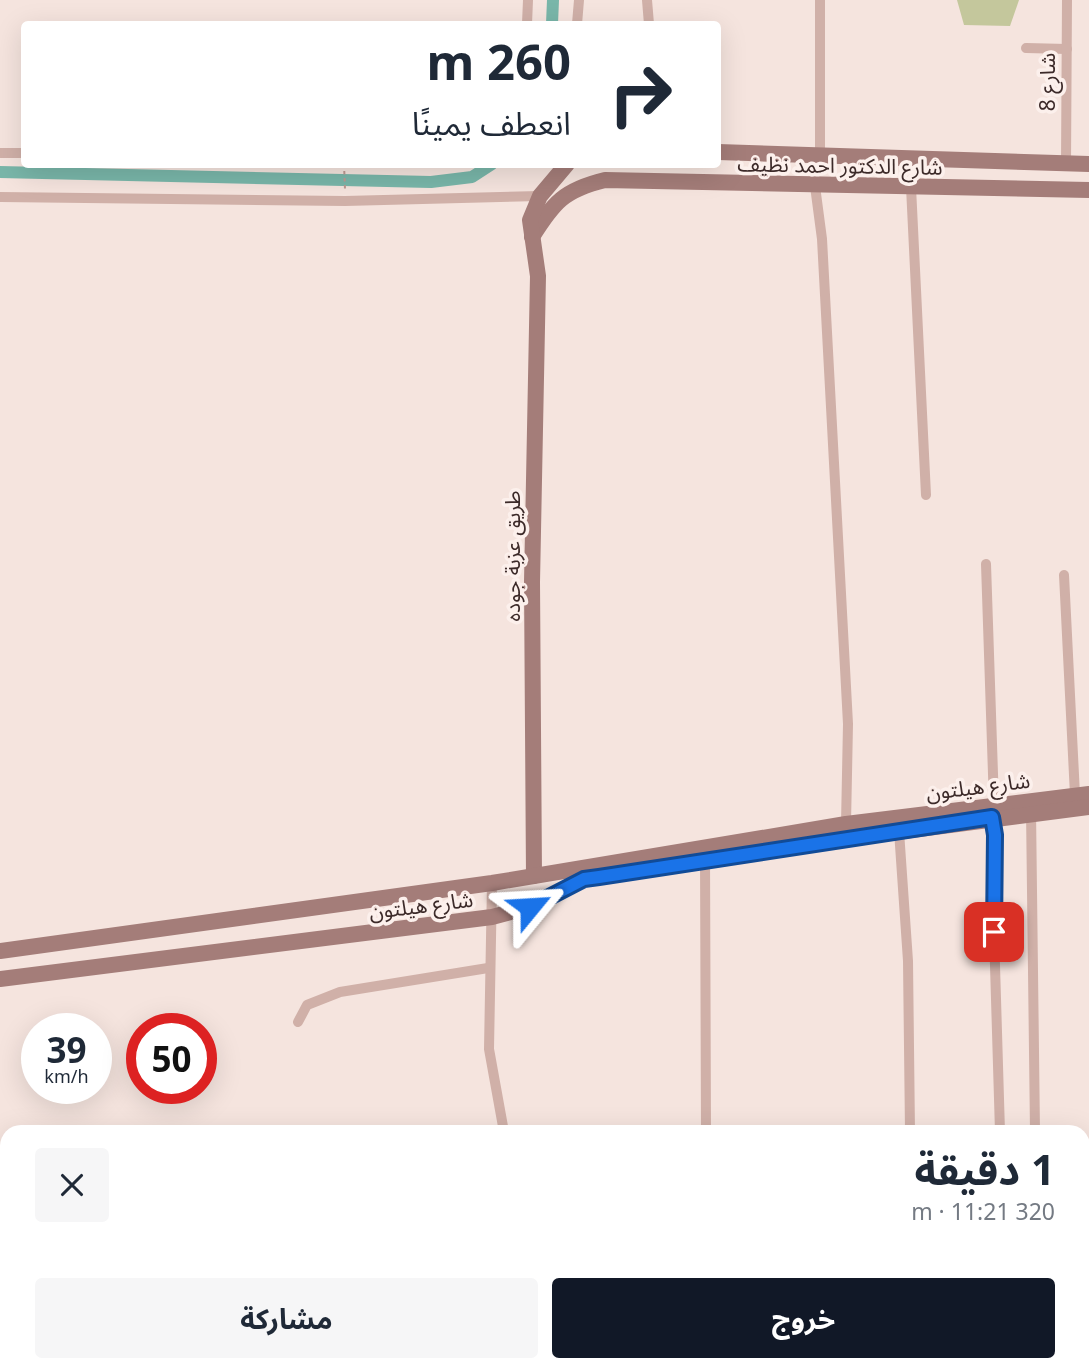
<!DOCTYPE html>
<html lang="ar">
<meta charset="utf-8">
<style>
:root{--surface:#fff;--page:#f6f6f7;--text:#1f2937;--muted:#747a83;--accent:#111827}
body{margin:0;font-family:"Noto Sans","Noto Sans Arabic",sans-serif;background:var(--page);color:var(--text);direction:rtl;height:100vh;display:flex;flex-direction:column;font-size:26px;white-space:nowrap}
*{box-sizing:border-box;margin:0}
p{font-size:23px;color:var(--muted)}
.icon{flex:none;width:38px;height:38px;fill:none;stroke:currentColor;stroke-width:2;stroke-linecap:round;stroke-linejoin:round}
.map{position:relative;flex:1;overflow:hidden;direction:ltr}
.drawer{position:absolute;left:0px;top:1125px;width:1090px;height:247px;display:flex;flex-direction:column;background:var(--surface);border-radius:21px 21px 0 0;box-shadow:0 7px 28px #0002;direction:rtl}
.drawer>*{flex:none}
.top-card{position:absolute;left:21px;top:21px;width:700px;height:147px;border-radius:7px;box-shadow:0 7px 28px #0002;direction:rtl;background:#fff;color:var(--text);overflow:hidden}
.speed{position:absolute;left:21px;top:1013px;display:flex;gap:14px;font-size:35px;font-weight:700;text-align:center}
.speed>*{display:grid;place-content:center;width:91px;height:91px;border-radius:50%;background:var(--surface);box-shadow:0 7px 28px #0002;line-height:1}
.speed small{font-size:18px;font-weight:400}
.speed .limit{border:10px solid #d22;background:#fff;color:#111}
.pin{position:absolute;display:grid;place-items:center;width:60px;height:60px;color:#fff;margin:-30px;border-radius:14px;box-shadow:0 4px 10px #0006}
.me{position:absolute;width:77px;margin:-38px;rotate:63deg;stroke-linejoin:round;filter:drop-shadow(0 0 5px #0008)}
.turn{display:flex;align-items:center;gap:24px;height:147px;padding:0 35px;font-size:32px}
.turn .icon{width:91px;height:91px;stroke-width:2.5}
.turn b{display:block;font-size:49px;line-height:60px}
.round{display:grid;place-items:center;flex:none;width:74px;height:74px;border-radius:7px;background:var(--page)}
.overview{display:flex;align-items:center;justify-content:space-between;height:119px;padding:0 35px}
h1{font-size:42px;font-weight:700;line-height:52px}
.button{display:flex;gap:14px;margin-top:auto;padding:14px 35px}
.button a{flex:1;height:80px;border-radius:7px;background:var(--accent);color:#fff;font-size:28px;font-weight:700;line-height:80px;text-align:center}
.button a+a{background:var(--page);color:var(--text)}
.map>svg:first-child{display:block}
.green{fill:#c4c79c}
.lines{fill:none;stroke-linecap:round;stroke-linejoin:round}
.canal{stroke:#79b6a9;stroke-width:12}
.path{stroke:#bc9992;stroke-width:2;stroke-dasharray:3.5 3.5;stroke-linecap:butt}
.street{stroke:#d0b0a8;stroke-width:10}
.secondary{stroke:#a47d79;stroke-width:16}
.route-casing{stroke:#114b97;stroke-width:18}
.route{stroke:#1a73e8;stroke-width:12}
.labels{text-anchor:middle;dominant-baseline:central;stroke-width:7;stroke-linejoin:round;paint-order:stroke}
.street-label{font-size:21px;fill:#3c2a29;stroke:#fcf0ec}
</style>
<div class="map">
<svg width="1089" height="1371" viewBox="0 0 1089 1371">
<rect width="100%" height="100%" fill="#f5e4de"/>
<polygon class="green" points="957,0 1019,0 1010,26 964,25"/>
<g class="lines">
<g class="canal">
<polyline points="552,24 553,0"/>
<polyline points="0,172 431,182 472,177 492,164"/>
</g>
<polyline class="path" points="344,164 345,189"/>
<g class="street">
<polyline points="647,0 649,24"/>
<polyline points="820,0 820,157"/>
<polyline points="527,24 528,0"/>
<polyline points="577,24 579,0"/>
<polyline points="1026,48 1067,49"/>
<polyline points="0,153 24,153"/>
<polyline points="1066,164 1067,0"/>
<polyline points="815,186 822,239 848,724 846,824"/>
<polyline points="911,187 926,495"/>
<polyline points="0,197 345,201 540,196"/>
<polyline points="986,564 994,804"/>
<polyline points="1064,575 1075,795"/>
<polyline points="1031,810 1035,1132"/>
<polyline points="992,817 995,835 994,932 1000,1132"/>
<polyline points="899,831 908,961 910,1132"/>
<polyline points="705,854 706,1132"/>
<polyline points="492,883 489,1049 504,1132"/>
<polyline points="298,1022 307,1005 340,992 488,968"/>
<polyline points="1014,1365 1015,1371"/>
<polyline points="227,1371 228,1365"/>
<polyline points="479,1371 480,1365"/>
<polyline points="539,1371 539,1365"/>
</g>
<g class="secondary">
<polyline points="718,152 1089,164"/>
<path d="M532 237C554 202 564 190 605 180L1089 190"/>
<polyline points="534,876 532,582 538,276 530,220 540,196 567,164"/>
<polyline points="0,951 492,883 846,824 1089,794"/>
<polyline points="0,979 492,917 530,907 584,879 599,877 835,840 1089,807"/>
</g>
</g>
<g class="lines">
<defs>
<polyline id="route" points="530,907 584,879 599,877 992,817 995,835 994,932"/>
</defs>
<use href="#route" class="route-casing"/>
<use href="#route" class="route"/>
</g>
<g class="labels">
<g class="street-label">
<text transform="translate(1047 82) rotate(-90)">شارع 8</text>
<text transform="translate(840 165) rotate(1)">شارع الدكتور احمد نظيف</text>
<text transform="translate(512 556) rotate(-90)">طريق عزبة جوده</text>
<text transform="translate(978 786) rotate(-7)">شارع هيلتون</text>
<text transform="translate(421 905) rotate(-7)">شارع هيلتون</text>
</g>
</g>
</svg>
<div class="speed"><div>39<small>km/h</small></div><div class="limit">50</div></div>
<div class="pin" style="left:994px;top:932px;background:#d93025"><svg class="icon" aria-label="arrive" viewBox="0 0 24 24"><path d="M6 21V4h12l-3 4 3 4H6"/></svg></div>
<svg class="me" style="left:530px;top:907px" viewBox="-20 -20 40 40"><path d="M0-17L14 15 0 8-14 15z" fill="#1a73e8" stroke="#fff" stroke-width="4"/></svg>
<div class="top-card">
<div class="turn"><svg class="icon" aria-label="right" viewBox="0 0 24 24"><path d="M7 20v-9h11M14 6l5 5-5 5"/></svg><div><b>260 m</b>انعطف يمينًا</div></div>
</div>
<section class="drawer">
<div class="overview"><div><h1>1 دقيقة</h1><p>320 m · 11:21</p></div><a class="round"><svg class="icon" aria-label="close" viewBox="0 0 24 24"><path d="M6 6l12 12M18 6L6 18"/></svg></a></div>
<div class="button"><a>خروج</a><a>مشاركة</a></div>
</section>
</div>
